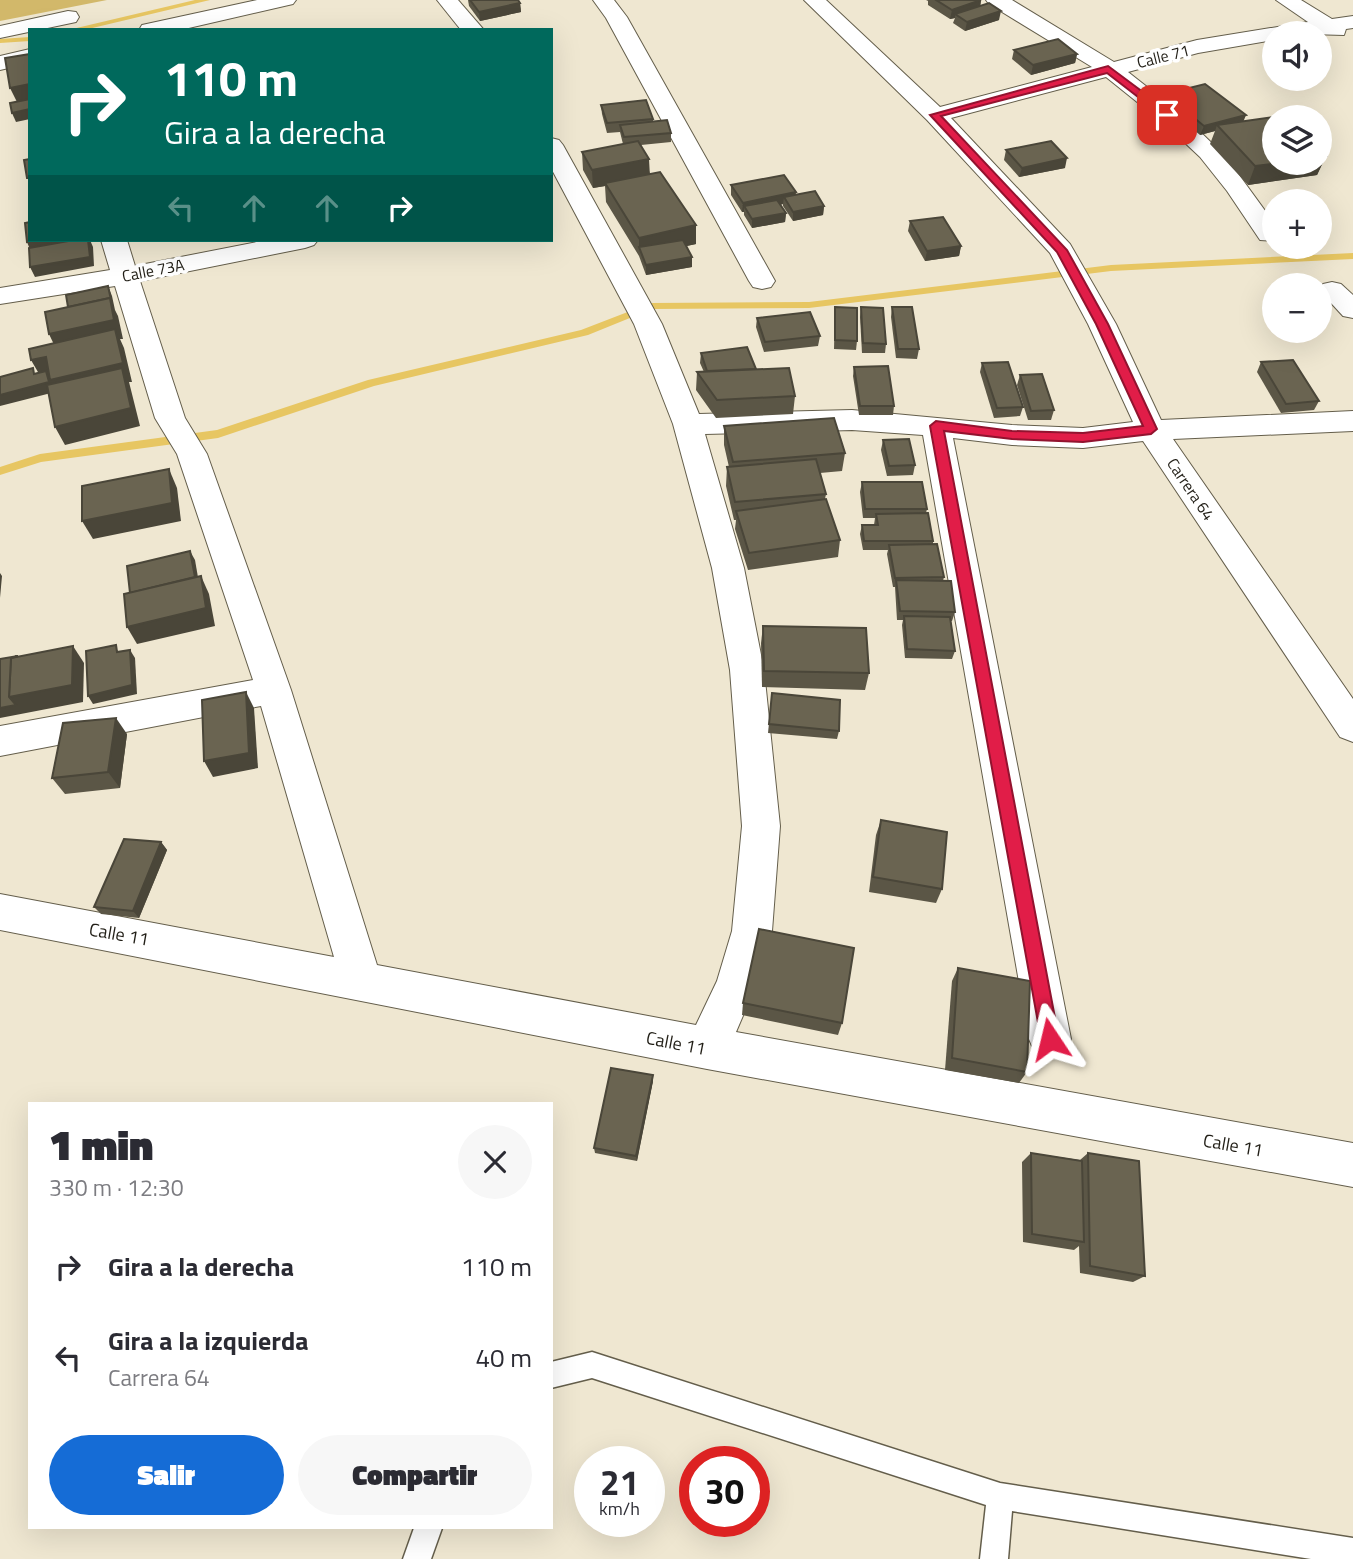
<!DOCTYPE html>
<html lang="es">
<meta charset="utf-8">
<style>
:root{--surface:#fff;--page:#f7f7f7;--text:#2b2b33;--muted:#7c7c81;--accent:#156cd6}
body{margin:0;font-family:"Titillium Web",sans-serif;background:var(--page);color:var(--text);height:100vh;display:flex;flex-direction:column;font-size:26px;white-space:nowrap}
*{box-sizing:border-box;margin:0}
p{font-size:23px;color:var(--muted)}
.icon{flex:none;width:38px;height:38px;fill:none;stroke:currentColor;stroke-width:2;stroke-linecap:round;stroke-linejoin:round}
.map{position:relative;flex:1;overflow:hidden}
.panel{position:absolute;left:28px;top:1102px;width:525px;height:427px;display:flex;flex-direction:column;background:var(--surface);border-radius:0px;box-shadow:0 7px 28px #0002}
.panel>*{flex:none}
.top-card{position:absolute;left:28px;top:28px;width:525px;height:214px;border-radius:0px;box-shadow:0 7px 28px #0002;background:#00695c;color:#fff;overflow:hidden}
.fabs{position:absolute;left:1262px;top:21px;display:grid;gap:14px}
.fabs a{display:grid;place-items:center;width:70px;height:70px;border-radius:50%;background:var(--surface);box-shadow:0 7px 28px #0002;font-size:35px}
.speed{position:absolute;left:574px;top:1446px;display:flex;gap:14px;font-size:35px;font-weight:700;text-align:center}
.speed>*{display:grid;place-content:center;width:91px;height:91px;border-radius:50%;background:var(--surface);box-shadow:0 7px 28px #0002;line-height:1}
.speed small{font-size:18px;font-weight:400}
.speed .limit{border:10px solid #d22;background:#fff;color:#111}
.pin{position:absolute;display:grid;place-items:center;width:60px;height:60px;color:#fff;margin:-30px;border-radius:14px;box-shadow:0 4px 10px #0006}
.me{position:absolute;width:77px;margin:-38px;rotate:350deg;stroke-linejoin:round;filter:drop-shadow(0 0 5px #0008)}
.turn{display:flex;align-items:center;gap:24px;height:147px;padding:0 21px;font-size:32px}
.turn .icon{width:91px;height:91px;stroke-width:2.5}
.turn b{display:block;font-size:49px;line-height:60px}
.lanes{display:flex;align-items:center;height:66px;padding:0 21px;background:#0003;justify-content:center;gap:35px;direction:ltr}
.lanes .off{opacity:.35}
.round{display:grid;place-items:center;flex:none;width:74px;height:74px;border-radius:37px;background:var(--page)}
.summary{display:flex;align-items:center;justify-content:space-between;height:119px;padding:0 21px}
h1{font-size:42px;font-weight:800;line-height:52px}
.action{display:flex;gap:14px;margin-top:auto;padding:14px 21px}
.action a{flex:1;height:80px;border-radius:42px;background:var(--accent);color:#fff;font-size:28px;font-weight:800;line-height:80px;text-align:center}
.action a+a{background:var(--page);color:var(--text)}
ul{padding:0;list-style:none}
li{display:flex;align-items:center;gap:21px;height:91px;padding:0 21px}
li div{flex:1}
li b{display:block;font-size:26px}
li em{font-style:normal}
.map>svg:first-child{display:block}
.green{fill:#d2b86a}
.lines{fill:none;stroke-linecap:round;stroke-linejoin:round}
.stream{fill:#e7c662;fill-rule:evenodd}
.service-casing{stroke:#645e4b;stroke-width:3}
.minor-casing{stroke:#645e4b;stroke-width:2}
.service{fill:#fff;fill-rule:evenodd}
.minor{fill:#fff;fill-rule:evenodd}
.wall{fill:#5b5646}
.shaded-wall{fill:#4a4639}
.building{fill:#6a6451;stroke:#4a4639;stroke-width:2}
.route{fill:#e11d48;stroke:#92132f;stroke-width:2}
.labels{text-anchor:middle;dominant-baseline:central;stroke-width:7;stroke-linejoin:round;paint-order:stroke}
.far-street-label{font-size:16px;fill:#211e16;stroke:#fff}
.street-label{font-size:18px;fill:#211e16;stroke:#fff}
</style>
<div class="map">
<svg width="1353" height="1559" viewBox="0 0 1353 1559">
<rect width="100%" height="100%" fill="#efe7d1"/>
<polygon class="green" points="0,0 107,0 0,21"/>
<g class="lines">
<g class="stream">
<polygon points="195,0 210,0 84,30 68,30"/>
<polygon points="30,37 30,41 0,43 0,39"/>
<polygon points="1353,253 1353,259 1111,271 809,308 652,309 588,335 374,386 218,438 41,462 0,475 0,467 40,454 217,430 368,380 581,330 651,303 809,302 1111,265"/>
</g>
<defs>
<g id="service">
<polygon points="592,1352 1000,1483 1353,1538 1353,1559 1311,1559 1012,1511 1008,1559 980,1559 986,1505 592,1378 551,1388 551,1362"/>
<polygon points="414,1528 442,1528 431,1559 403,1559"/>
</g>
<g id="minor">
<polygon points="257,0 296,0 293,4 180,30 139,30 142,25"/>
<polygon points="437,0 458,0 484,30 461,30"/>
<polygon points="593,0 614,0 627,17 775,281 771,287 762,289 753,287 749,281 606,18"/>
<polygon points="804,0 826,0 940,107 1092,67 989,4 986,0 1012,0 1114,62 1197,40 1308,22 1276,0 1301,0 1332,19 1353,16 1353,28 1346,29 1344,35 1274,33 1274,40 1198,53 1128,72 1184,116 1226,157 1274,223 1274,241 1260,240 1227,191 1200,157 1167,126 1106,77 951,118 1070,244 1116,324 1161,420 1353,411 1353,431 1173,439 1353,699 1353,742 1340,737 1143,441 1083,448 1012,445 953,438 1071,1039 1065,1053 1050,1059 1035,1053 1029,1039 923,435 852,430 705,434 744,568 764,670 780,826 772,931 757,983 736,1032 1353,1143 1353,1187 707,1069 0,930 0,894 334,957 261,706 0,756 0,726 253,680 177,454 155,418 115,286 0,304 0,288 110,270 101,240 127,240 135,266 267,240 318,240 314,245 305,248 140,281 185,418 207,454 291,690 377,965 696,1025 717,981 732,931 742,826 730,670 712,568 673,424 634,324 551,168 551,138 559,140 563,145 662,324 699,414 852,410 1012,425 1083,428 1133,422 1088,324 1050,253 927,120"/>
<polygon points="68,11 76,12 79,17 76,22 0,38 0,26"/>
<polygon points="30,49 30,63 0,70 0,56"/>
<polygon points="1332,282 1341,284 1353,295 1353,318 1343,316 1320,291 1323,284"/>
</g>
</defs>
<use href="#service" class="service-casing"/>
<use href="#minor" class="minor-casing"/>
<use href="#service" class="service"/>
<use href="#minor" class="minor"/>
</g>
<g class="wall">
<polygon points="468,0 518,0 520,3 521,12 480,21 469,6"/>
<polygon points="926,0 981,0 980,6 999,20 965,31 953,23 955,18 950,19 928,5 928,1"/>
<polygon points="1014,50 1077,54 1075,63 1031,75 1012,59"/>
<polygon points="1165,94 1244,122 1326,156 1317,175 1248,185 1210,144 1215,131 1200,135 1162,103"/>
<polygon points="601,105 653,119 653,122 671,133 671,142 641,145 650,174 696,244 686,246 692,257 692,267 646,275 639,256 606,202 605,186 593,188 583,170 582,152 623,144 620,132 607,133 602,114"/>
<polygon points="1006,150 1065,168 1019,177 1004,160"/>
<polygon points="731,185 796,194 824,206 823,215 793,221 783,206 783,204 780,205 786,213 785,222 752,228 744,215 744,212 742,212 731,195"/>
<polygon points="910,221 961,246 959,256 925,261 908,231"/>
<polygon points="835,307 857,341 856,350 834,349"/>
<polygon points="861,307 886,344 885,353 862,353 860,317"/>
<polygon points="892,307 919,349 917,359 896,358 891,317"/>
<polygon points="757,318 820,336 818,346 764,352 756,327"/>
<polygon points="701,353 756,369 795,396 793,414 716,418 696,390 697,372 704,372 700,363"/>
<polygon points="1261,362 1319,401 1314,410 1281,413 1257,372"/>
<polygon points="982,363 1023,407 1020,416 994,418 980,372"/>
<polygon points="854,367 894,406 893,415 859,415 853,376"/>
<polygon points="1020,375 1054,410 1051,420 1028,420 1017,385"/>
<polygon points="724,426 845,453 842,471 820,473 826,494 825,499 840,540 838,557 748,570 735,529 736,520 734,520 726,486 727,467 729,467 724,445"/>
<polygon points="883,440 915,465 913,475 887,476 881,450"/>
<polygon points="862,482 927,509 926,513 933,541 933,544 944,577 943,581 955,612 952,621 951,621 955,651 952,659 905,658 902,625 903,620 897,620 895,587 893,587 887,554 888,550 863,550 860,534 862,525 874,525 875,518 863,518 860,492"/>
<polygon points="763,626 869,673 865,690 762,687 761,643"/>
<polygon points="772,693 839,731 837,739 768,733"/>
<polygon points="127,734 120,788 65,794 52,778"/>
<polygon points="881,820 942,889 936,903 869,892 876,835"/>
<polygon points="161,842 167,850 139,918 101,914 94,907"/>
<polygon points="958,968 1027,1072 1019,1083 945,1070 952,981"/>
<polygon points="743,1003 842,1023 838,1035 742,1015"/>
<polygon points="653,1081 637,1161 595,1153 594,1148"/>
<polygon points="1031,1153 1080,1160 1088,1153 1145,1276 1133,1282 1080,1273 1079,1246 1074,1250 1023,1242 1022,1162"/>
</g>
<g class="shaded-wall">
<polygon points="981,0 980,9 955,14 955,18 950,19 952,10"/>
<polygon points="520,3 521,12 480,21 479,12"/>
<polygon points="1001,11 999,20 965,31 967,22"/>
<polygon points="1077,54 1075,63 1031,75 1033,65"/>
<polygon points="30,84 30,104 19,106 10,88"/>
<polygon points="30,109 30,119 16,122 12,113"/>
<polygon points="1246,115 1242,125 1217,125 1215,131 1200,135 1204,126"/>
<polygon points="1326,156 1317,175 1248,185 1255,166 1281,163 1320,163 1320,157"/>
<polygon points="1067,158 1065,168 1019,177 1022,168"/>
<polygon points="649,159 650,177 605,183 605,186 593,188 592,170"/>
<polygon points="796,192 795,202 784,197 783,204 748,211 744,206 744,212 742,212 743,203"/>
<polygon points="824,206 823,215 793,221 793,212"/>
<polygon points="786,213 785,222 752,228 752,219"/>
<polygon points="696,225 696,244 642,256 639,247 639,238"/>
<polygon points="41,240 90,240 93,247 94,266 35,277 30,267 31,252 27,242"/>
<polygon points="961,246 959,256 925,261 927,251"/>
<polygon points="692,257 692,267 646,275 646,265"/>
<polygon points="108,286 112,296 115,310 118,316 123,339 120,339 124,348 132,382 129,382 140,426 65,445 55,427 55,392 0,406 0,395 42,379 31,360 58,353 49,334"/>
<polygon points="169,469 177,488 181,521 93,539 82,521"/>
<polygon points="190,551 195,560 200,589 136,605"/>
<polygon points="0,573 2,576 0,598"/>
<polygon points="201,576 209,594 215,626 137,644 127,627"/>
<polygon points="73,646 84,663 83,702 0,718 0,708 9,697"/>
<polygon points="130,650 135,658 137,694 93,704 88,696"/>
<polygon points="246,692 254,708 258,768 213,777 204,761"/>
<polygon points="116,718 127,734 120,788 108,772"/>
<polygon points="161,842 167,850 139,918 133,911"/>
<polygon points="653,1075 653,1081 637,1161 636,1156"/>
</g>
<g class="building">
<polygon points="470,0 518,0 520,3 479,12"/>
<polygon points="936,0 981,0 952,10"/>
<polygon points="989,3 1001,11 967,22 955,14"/>
<polygon points="1058,39 1077,54 1033,65 1014,50"/>
<polygon points="30,54 30,84 10,88 5,58"/>
<polygon points="1205,84 1246,115 1204,126 1165,94"/>
<polygon points="30,99 30,109 12,113 10,103"/>
<polygon points="646,100 653,119 607,123 601,105"/>
<polygon points="1274,117 1274,163 1281,163 1255,166 1217,125"/>
<polygon points="667,120 671,133 624,137 620,125"/>
<polygon points="638,141 649,159 592,170 582,152"/>
<polygon points="1051,141 1067,158 1022,168 1006,150"/>
<polygon points="1320,150 1326,156 1320,157"/>
<polygon points="30,159 30,178 27,178 24,160"/>
<polygon points="660,172 696,225 639,238 605,183"/>
<polygon points="784,175 796,192 743,203 731,185"/>
<polygon points="815,191 824,206 793,212 784,197"/>
<polygon points="777,200 786,213 752,219 744,206"/>
<polygon points="943,217 961,246 927,251 910,221"/>
<polygon points="30,222 30,240 41,240 27,242 25,223"/>
<polygon points="74,240 88,240 90,257 30,267 29,248"/>
<polygon points="683,240 692,257 646,265 639,247"/>
<polygon points="108,286 111,300 110,298 68,307 66,295"/>
<polygon points="110,298 114,320 49,334 45,312"/>
<polygon points="835,307 857,308 857,341 835,340"/>
<polygon points="861,307 883,308 886,344 863,343"/>
<polygon points="892,307 912,307 919,349 898,349"/>
<polygon points="810,312 820,336 765,342 757,318"/>
<polygon points="115,329 123,363 50,380 46,357 31,360 29,349"/>
<polygon points="747,347 756,369 707,371 701,353"/>
<polygon points="1293,360 1319,401 1286,404 1261,362"/>
<polygon points="1008,362 1023,407 997,408 982,363"/>
<polygon points="888,366 894,406 860,406 854,367"/>
<polygon points="33,368 34,374 46,371 49,382 0,395 0,377"/>
<polygon points="122,368 131,408 55,427 47,385"/>
<polygon points="789,368 795,396 717,400 697,372"/>
<polygon points="1042,374 1054,410 1031,411 1020,375"/>
<polygon points="834,418 845,453 733,462 724,426"/>
<polygon points="909,439 915,465 889,466 883,440"/>
<polygon points="816,459 826,494 735,502 727,467"/>
<polygon points="169,469 172,503 82,521 82,486"/>
<polygon points="862,482 922,482 927,509 865,509"/>
<polygon points="826,499 840,540 749,553 736,511"/>
<polygon points="928,513 933,541 864,541 862,525 878,525 876,514"/>
<polygon points="937,544 944,577 895,578 889,545"/>
<polygon points="190,551 195,577 130,593 127,566"/>
<polygon points="201,576 206,608 127,627 124,594"/>
<polygon points="896,580 951,581 955,612 900,611"/>
<polygon points="904,616 950,617 955,651 907,649"/>
<polygon points="763,626 866,628 869,673 764,671"/>
<polygon points="116,645 117,652 130,650 132,685 88,696 86,651"/>
<polygon points="73,646 72,685 9,697 11,658"/>
<polygon points="18,656 11,658 9,697 16,705 0,708 0,659"/>
<polygon points="246,692 249,753 204,761 202,700"/>
<polygon points="772,693 840,700 839,731 769,724"/>
<polygon points="116,718 108,772 52,778 63,723"/>
<polygon points="881,820 947,832 942,889 873,877"/>
<polygon points="124,839 161,842 133,911 94,907"/>
<polygon points="759,929 854,948 842,1023 743,1003"/>
<polygon points="958,968 1030,981 1027,1072 952,1058"/>
<polygon points="611,1068 653,1075 636,1156 594,1148"/>
<polygon points="1031,1153 1082,1161 1084,1242 1032,1234"/>
<polygon points="1088,1153 1139,1161 1145,1276 1090,1266"/>
</g>
<polygon class="route" points="1108,66 1171,113 1171,117 1164,117 1107,73 941,116 1067,250 1108,324 1157,429 1151,434 1083,442 1012,439 944,431 1059,1039 1056,1045 1050,1048 1043,1045 1041,1039 930,426 936,421 1012,431 1083,433 1143,426 1096,324 1057,252 930,115"/>
<g class="labels">
<g class="far-street-label">
<text transform="translate(1163 56) rotate(-14)">Calle 71</text>
<text transform="translate(153 270) rotate(-11)">Calle 73A</text>
<text transform="translate(1191 489) rotate(56)">Carrera 64</text>
</g>
<g class="street-label">
<text transform="translate(119 934) rotate(10)">Calle 11</text>
<text transform="translate(676 1043) rotate(11)">Calle 11</text>
<text transform="translate(1233 1145) rotate(10)">Calle 11</text>
</g>
</g>
</svg>
<div class="fabs">
<a><svg class="icon" aria-label="sound" viewBox="0 0 24 24"><path d="M4 9h4l5-4v14l-5-4H4zM17 9q2 3 0 6"/></svg></a>
<a><svg class="icon" aria-label="layers" viewBox="0 0 24 24"><path d="M12 4l9 5-9 5-9-5zM3 14l9 5 9-5"/></svg></a>
<a>+</a>
<a>−</a>
</div>
<div class="speed"><div>21<small>km/h</small></div><div class="limit">30</div></div>
<div class="pin" style="left:1167px;top:115px;background:#d93025"><svg class="icon" aria-label="arrive" viewBox="0 0 24 24"><path d="M6 21V4h12l-3 4 3 4H6"/></svg></div>
<svg class="me" style="left:1050px;top:1039px" viewBox="-20 -20 40 40"><path d="M0-17L14 15 0 8-14 15z" fill="#e11d48" stroke="#fff" stroke-width="4"/></svg>
<div class="top-card">
<div class="turn"><svg class="icon" aria-label="right" viewBox="0 0 24 24"><path d="M7 20v-9h11M14 6l5 5-5 5"/></svg><div><b>110 m</b>Gira a la derecha</div></div>
<div class="lanes"><svg class="icon off" aria-label="left" viewBox="0 0 24 24"><path d="M17 20v-9H6M10 6l-5 5 5 5"/></svg><svg class="icon off" aria-label="ahead" viewBox="0 0 24 24"><path d="M12 20V5M6 11l6-6 6 6"/></svg><svg class="icon off" aria-label="ahead" viewBox="0 0 24 24"><path d="M12 20V5M6 11l6-6 6 6"/></svg><svg class="icon" aria-label="right" viewBox="0 0 24 24"><path d="M7 20v-9h11M14 6l5 5-5 5"/></svg></div>
</div>
<section class="panel">
<div class="summary"><div><h1>1 min</h1><p>330 m · 12:30</p></div><a class="round"><svg class="icon" aria-label="close" viewBox="0 0 24 24"><path d="M6 6l12 12M18 6L6 18"/></svg></a></div>
<ul>
<li><svg class="icon" aria-label="right" viewBox="0 0 24 24"><path d="M7 20v-9h11M14 6l5 5-5 5"/></svg><div><b>Gira a la derecha</b></div><em>110 m</em></li>
<li><svg class="icon" aria-label="left" viewBox="0 0 24 24"><path d="M17 20v-9H6M10 6l-5 5 5 5"/></svg><div><b>Gira a la izquierda</b><p>Carrera 64</p></div><em>40 m</em></li>
</ul>
<div class="action"><a>Salir</a><a>Compartir</a></div>
</section>
</div>
